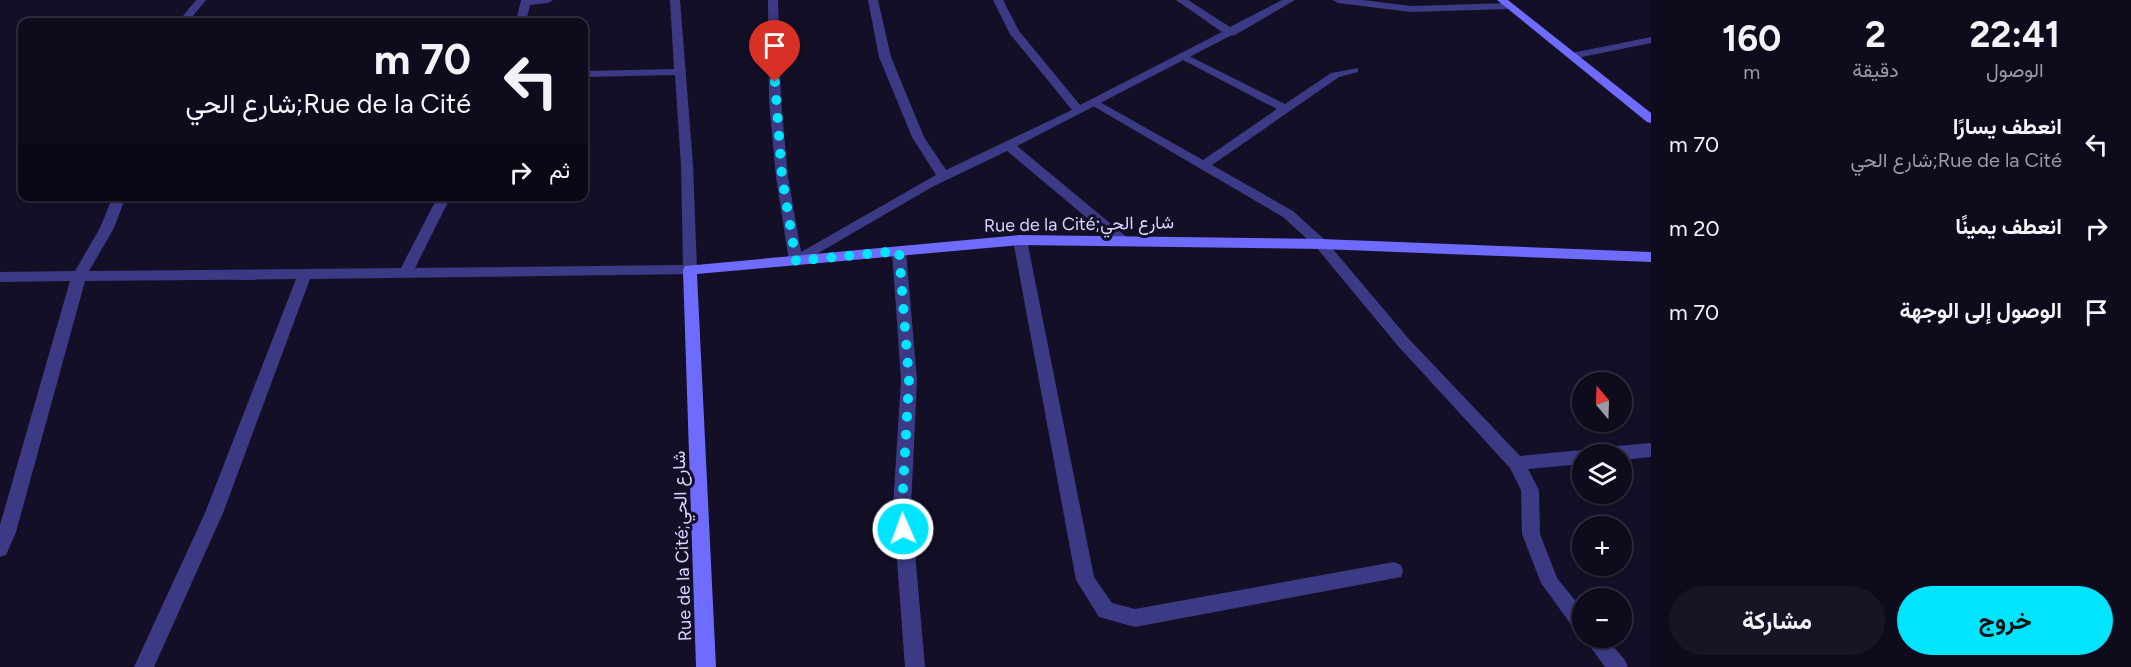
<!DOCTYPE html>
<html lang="ar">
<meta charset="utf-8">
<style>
:root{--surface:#0e0b1c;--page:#171425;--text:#f1f3f6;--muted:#9b9ba3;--line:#2e2b3b;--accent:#00e5ff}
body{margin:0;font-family:Figtree,Vazirmatn,sans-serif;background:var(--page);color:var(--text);direction:rtl;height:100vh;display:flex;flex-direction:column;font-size:22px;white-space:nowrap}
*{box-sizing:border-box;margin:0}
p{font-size:20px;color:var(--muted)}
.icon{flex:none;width:33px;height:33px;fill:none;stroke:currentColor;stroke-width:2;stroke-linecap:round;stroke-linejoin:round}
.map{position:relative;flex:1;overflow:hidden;direction:ltr}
.side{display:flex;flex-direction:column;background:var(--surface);width:480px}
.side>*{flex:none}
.guide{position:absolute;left:18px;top:18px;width:570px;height:183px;border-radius:12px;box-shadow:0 2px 4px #0004,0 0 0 2px var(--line);direction:rtl;background:#0e0b1c;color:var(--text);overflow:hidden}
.needle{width:39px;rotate:341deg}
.tools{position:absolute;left:1572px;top:372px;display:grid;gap:12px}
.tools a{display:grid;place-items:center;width:60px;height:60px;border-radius:50%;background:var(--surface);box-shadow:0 2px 4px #0004,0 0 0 2px var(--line);font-size:30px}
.pin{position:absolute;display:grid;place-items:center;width:51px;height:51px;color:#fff;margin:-62px -26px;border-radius:50% 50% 50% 0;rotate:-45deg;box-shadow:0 0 6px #0007}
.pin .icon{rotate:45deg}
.me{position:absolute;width:66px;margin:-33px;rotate:358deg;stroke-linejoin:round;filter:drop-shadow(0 0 4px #0008)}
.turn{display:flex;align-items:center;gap:21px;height:126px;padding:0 18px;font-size:27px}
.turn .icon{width:78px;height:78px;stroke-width:2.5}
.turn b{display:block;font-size:42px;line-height:51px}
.then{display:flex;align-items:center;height:57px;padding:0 18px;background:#0003;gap:12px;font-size:22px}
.eta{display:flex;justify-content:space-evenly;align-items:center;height:102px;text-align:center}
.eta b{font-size:36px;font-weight:700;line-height:42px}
.cta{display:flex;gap:12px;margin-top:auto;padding:12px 18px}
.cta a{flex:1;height:69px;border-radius:36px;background:var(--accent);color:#111;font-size:24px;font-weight:700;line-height:69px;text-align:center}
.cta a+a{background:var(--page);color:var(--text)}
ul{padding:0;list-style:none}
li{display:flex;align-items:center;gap:18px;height:84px;padding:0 18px}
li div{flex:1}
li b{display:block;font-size:22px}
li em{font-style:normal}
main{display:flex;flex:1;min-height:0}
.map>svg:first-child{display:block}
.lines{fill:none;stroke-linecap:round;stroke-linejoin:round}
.lane{fill:#3d3a85;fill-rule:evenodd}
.street{fill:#3d3a85;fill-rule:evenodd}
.secondary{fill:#6f6bff;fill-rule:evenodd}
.route{stroke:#00e5ff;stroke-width:10;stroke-dasharray:0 18}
.labels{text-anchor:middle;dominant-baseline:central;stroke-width:6;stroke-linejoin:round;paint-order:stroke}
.street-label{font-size:18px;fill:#d9d4ff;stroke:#130f26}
</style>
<main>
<section class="side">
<div class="eta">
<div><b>22:41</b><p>الوصول</p></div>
<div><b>2</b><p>دقيقة</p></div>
<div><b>160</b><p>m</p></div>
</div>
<ul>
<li><svg class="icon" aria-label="left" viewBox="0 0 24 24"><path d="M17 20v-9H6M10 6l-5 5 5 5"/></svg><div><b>انعطف يسارًا</b><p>Rue de la Cité;شارع الحي</p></div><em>70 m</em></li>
<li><svg class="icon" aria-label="right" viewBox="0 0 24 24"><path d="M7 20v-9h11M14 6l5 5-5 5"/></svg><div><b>انعطف يمينًا</b></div><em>20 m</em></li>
<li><svg class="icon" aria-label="arrive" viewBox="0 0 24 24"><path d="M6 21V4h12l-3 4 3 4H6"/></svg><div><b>الوصول إلى الوجهة</b></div><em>70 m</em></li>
</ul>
<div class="cta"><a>خروج</a><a>مشاركة</a></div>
</section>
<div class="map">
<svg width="1651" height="667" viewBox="0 0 1651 667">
<rect width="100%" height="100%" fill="#130f26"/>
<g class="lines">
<polygon class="lane" points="1185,54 1285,104 1331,73 1358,68 1358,72 1339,77 1212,165 1293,211 1326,241 1328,244 1326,247 1316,247 1283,217 1088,103 1094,99 1098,101 1203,160 1277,109 1181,59 1181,55"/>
<g class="street">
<polygon points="196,0 206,0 188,22 178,22"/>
<polygon points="521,0 553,0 548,3 530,5 526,22 516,22"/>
<polygon points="670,0 680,0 693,165 697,270 695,274 310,279 223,513 154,667 134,667 205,513 296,279 85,281 16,532 6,555 0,557 0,525 70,281 0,282 0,272 75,271 100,228 113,196 126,196 114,228 89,271 401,268 438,196 451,196 415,268 683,265 681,165 675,75 584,77 584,71 674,69"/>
<polygon points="768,0 778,0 781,100 788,177 801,252 936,175 912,137 879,57 868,0 878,0 891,57 924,137 946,170 1072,110 1010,34 993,0 1003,0 1019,31 1080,105 1222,32 1176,0 1188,0 1230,27 1282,0 1295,0 1235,35 1230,36 1017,146 1128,238 1130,241 1128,244 1118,244 1007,151 932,187 796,266 789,261 776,177 769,100"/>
<polygon points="1333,0 1363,0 1411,6 1510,3 1515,6 1510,9 1411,12 1338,3"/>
<polygon points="1651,37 1651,43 1572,59 1566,56 1572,53"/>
<polygon points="1020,235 1027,240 1094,577 1112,603 1135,609 1394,562 1401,565 1403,571 1401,577 1135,627 1099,617 1076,580 1013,240"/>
<polygon points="1321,239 1326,241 1408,338 1520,456 1582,450 1588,452 1589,454 1582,454 1582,464 1528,469 1539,490 1540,534 1557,578 1582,609 1582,632 1575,630 1541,583 1522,534 1521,490 1510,468 1398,346 1316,247 1314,244"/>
<polygon points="899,246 906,251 917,380 911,507 925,667 905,667 893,507 901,380 892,251"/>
<polygon points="1651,443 1651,457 1622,460 1622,454 1597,454 1599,449 1605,447"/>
<polygon points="1584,638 1606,638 1625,660 1628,667 1605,667"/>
</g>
<g class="secondary">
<polygon points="1497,0 1508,0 1651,113 1651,123 1647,122"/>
<polygon points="1020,235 1321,239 1651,252 1651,262 1321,249 1020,245 697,274 716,667 696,667 683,270 685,266"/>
</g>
</g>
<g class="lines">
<polyline class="route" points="775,82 782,177 796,261 899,251 909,380 902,507 903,529"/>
</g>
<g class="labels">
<g class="street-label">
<text transform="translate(1079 224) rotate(-1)">Rue de la Cité;شارع الحي</text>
<text transform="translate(682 546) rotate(-92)">Rue de la Cité;شارع الحي</text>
</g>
</g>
</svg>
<div class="tools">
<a><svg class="needle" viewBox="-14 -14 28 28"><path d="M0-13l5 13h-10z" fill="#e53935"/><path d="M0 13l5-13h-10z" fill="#9b9ba3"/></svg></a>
<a><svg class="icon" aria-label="layers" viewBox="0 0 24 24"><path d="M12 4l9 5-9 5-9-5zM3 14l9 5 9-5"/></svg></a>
<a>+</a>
<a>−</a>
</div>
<div class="pin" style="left:775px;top:82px;background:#d93025"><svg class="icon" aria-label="arrive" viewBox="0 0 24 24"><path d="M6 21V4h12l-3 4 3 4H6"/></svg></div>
<svg class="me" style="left:903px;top:529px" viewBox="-20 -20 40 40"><circle r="17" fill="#00e5ff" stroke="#fff" stroke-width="3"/><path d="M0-11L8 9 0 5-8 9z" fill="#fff"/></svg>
<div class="guide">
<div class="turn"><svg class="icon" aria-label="left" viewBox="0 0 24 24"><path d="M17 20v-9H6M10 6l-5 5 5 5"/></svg><div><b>70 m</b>Rue de la Cité;شارع الحي</div></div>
<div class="then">ثم<svg class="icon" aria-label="right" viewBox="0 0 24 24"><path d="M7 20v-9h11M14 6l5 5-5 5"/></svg></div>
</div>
</div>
</main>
